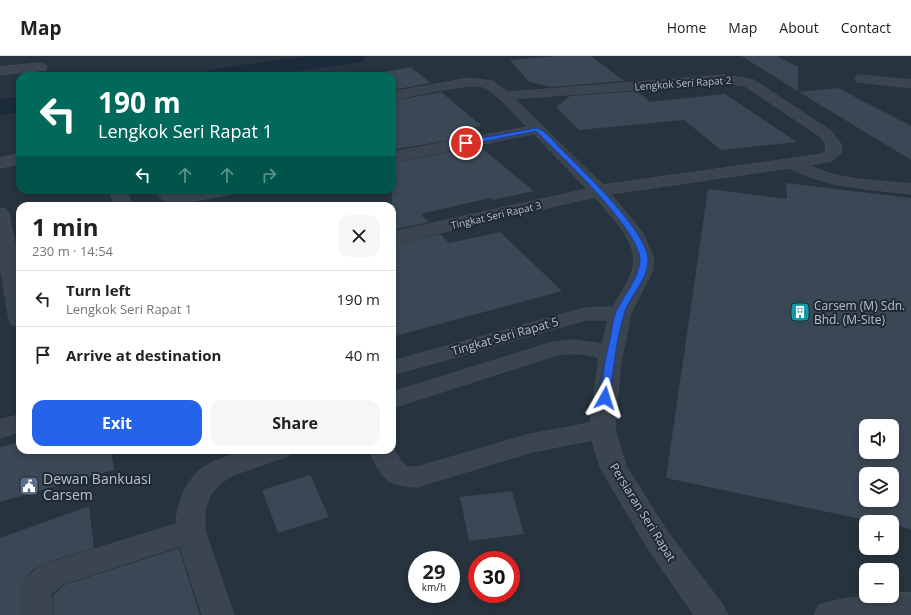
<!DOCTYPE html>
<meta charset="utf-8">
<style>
:root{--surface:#fff;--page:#f6f6f6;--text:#202124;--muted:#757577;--line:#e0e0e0;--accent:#2563eb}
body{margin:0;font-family:"Open Sans",sans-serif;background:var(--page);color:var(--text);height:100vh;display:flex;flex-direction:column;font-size:15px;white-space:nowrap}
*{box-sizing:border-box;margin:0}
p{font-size:13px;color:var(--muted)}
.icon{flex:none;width:22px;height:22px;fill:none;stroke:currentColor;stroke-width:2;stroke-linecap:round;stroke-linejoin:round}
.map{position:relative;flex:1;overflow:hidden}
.sheet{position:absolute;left:16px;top:146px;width:380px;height:252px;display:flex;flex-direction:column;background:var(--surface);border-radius:12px;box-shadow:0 2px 6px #0003}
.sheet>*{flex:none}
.hud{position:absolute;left:16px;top:16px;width:380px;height:122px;border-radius:12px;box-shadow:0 2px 6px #0003;background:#00695c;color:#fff;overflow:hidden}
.controls{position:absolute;left:859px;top:363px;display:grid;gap:8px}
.controls a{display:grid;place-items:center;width:40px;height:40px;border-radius:8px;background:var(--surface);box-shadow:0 2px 6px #0003;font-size:20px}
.speed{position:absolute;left:408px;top:495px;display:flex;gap:8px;font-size:20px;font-weight:700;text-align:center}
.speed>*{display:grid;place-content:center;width:52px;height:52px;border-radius:50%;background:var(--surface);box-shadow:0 2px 6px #0003;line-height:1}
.speed small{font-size:10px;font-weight:400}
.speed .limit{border:6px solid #d22;background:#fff;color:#111}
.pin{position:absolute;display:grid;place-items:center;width:34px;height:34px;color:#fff;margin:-17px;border:2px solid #fff;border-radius:50%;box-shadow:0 1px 4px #0007}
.me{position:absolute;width:44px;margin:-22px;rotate:6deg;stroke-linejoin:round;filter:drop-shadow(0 0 3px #0008)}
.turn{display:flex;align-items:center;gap:14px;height:84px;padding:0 16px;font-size:18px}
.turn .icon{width:52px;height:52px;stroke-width:2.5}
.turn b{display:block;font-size:28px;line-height:34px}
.lanes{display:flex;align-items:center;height:38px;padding:0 16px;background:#0003;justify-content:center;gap:20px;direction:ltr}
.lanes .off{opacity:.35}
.round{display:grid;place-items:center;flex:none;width:42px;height:42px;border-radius:12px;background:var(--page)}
.summary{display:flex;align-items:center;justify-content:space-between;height:68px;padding:0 16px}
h1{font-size:24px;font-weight:700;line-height:30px}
.action{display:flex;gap:8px;margin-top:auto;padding:8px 16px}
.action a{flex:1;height:46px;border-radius:12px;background:var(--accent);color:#fff;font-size:16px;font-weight:700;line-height:46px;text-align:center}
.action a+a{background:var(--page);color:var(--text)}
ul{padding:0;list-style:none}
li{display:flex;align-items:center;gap:12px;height:56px;padding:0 16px;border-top:1px solid var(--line)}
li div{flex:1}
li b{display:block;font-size:15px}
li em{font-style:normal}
header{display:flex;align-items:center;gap:24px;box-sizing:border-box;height:56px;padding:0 20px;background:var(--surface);border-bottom:1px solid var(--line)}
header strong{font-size:19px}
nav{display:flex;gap:22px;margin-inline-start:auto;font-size:14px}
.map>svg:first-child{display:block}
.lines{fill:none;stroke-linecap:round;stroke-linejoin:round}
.river{fill:#1b2b3c;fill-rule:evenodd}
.building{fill:#3a4754;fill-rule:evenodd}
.minor-casing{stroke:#454e58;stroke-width:1}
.minor{fill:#3b454f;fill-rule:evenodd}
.route{fill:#2563eb;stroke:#184099}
.labels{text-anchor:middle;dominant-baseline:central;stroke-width:4;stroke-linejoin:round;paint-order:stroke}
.far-street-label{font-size:10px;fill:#b8c0c9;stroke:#202a34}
.poi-label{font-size:12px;fill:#b8c0c9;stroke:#202a34;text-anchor:start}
.street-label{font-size:12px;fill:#b8c0c9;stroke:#202a34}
.near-poi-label{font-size:14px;fill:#b8c0c9;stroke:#202a34;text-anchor:start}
</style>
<header>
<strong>Map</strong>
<nav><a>Home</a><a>Map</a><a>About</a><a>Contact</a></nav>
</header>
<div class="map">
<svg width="911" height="559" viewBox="0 0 911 559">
<rect width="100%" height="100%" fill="#27333e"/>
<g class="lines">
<g class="river">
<polygon points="308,0 366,0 363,5 355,7 263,20 203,20 207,15 215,13"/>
<polygon points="20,40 20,56 0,59 0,43"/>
</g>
</g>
<g class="building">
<polygon points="557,0 591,0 624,25 551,31 529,26 510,4"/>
<polygon points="741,0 777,0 798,11 798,35"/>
<polygon points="411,11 431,27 392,34 392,20 375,20 373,18"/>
<polygon points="838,32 911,70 911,104 799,36"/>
<polygon points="637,35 650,46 725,38 797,86 721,94 684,64 579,74 556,51 570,40"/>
<polygon points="441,36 482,70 460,74 467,81 392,94 392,45"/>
<polygon points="479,90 534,135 493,144 490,142 421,158 429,166 392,174 392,107"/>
<path d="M786 127 911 142V473L892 469V466H875L666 422 708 133 787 143ZM866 370H892V396H866ZM866 418H892V444H866Z"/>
<polygon points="500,176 562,235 392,281 392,189 440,178 449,187"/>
<polygon points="20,386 20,394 111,394 114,414 0,446 0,391"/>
<polygon points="310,419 329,461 278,477 262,434"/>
<polygon points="512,435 524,478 469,485 460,441"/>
<polygon points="89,450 94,492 51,505 34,513 28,519 21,532 20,559 0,559 0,482"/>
<polygon points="179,492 200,559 54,559 53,539 64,529"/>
</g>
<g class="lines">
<defs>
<g id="minor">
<polygon points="41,7 45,8 47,11 45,14 0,19 0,11"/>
<path d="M725 19 754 24 831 75 841 88 842 96 832 105 809 109C839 125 877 124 911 128V138C870 133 827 132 790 112L611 138 643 177 654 203 652 216 631 257 620 312 615 373 626 410 667 475 723 549 728 559H694L647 491 604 418 600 411 592 384 532 396 417 431C383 429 384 422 368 394H392V390L400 404 407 411H417L530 378 590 367 599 302C585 297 571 297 557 299L392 352V336L553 286 575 284 602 288 608 264H586L392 319V305L585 252 613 251C619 240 628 227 632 215 641 187 611 161 595 141L392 188V176L587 133 534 78 392 106V96L527 71C516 60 497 37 483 31 472 26 408 41 392 44V36L469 22 493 25 507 36ZM725 27 745 30 821 81 825 88 826 95 822 98 603 129 515 43Z"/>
<polygon points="861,19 911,24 911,32 857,26 855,23 857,20"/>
<polygon points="20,98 20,108 0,112 0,102"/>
<polygon points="110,134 126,134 133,150 115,150"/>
<polygon points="155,134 171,134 178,138 199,134 234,134 232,138 178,148 163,144"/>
<polygon points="0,152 6,153 9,157 20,212 20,270 12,269 9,264 0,209"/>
<polygon points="20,359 20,376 0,382 0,364"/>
<path d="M250 394H292L288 400 236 418 222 426 211 438 205 454V475L234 559H202L180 490 63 528 51 538 53 559H21C18 531 24 516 52 506L176 468C177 448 186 423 203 412 217 402 234 399 250 394Z"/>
<path d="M911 537V559H814L819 549C842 541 868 540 892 540L893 537Z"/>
</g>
</defs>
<use href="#minor" class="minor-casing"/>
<use href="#minor" class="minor"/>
</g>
<path class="route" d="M537 72C546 75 555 87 562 94 583 115 646 174 648 203 649 223 629 240 624 258 616 285 613 314 610 342L605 345 600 342C602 321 606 300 611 279 612 272 613 263 616 256 624 239 639 223 640 204 640 173 559 98 536 75L466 89 463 87 466 85Z"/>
<defs>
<symbol id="building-square" viewBox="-11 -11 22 22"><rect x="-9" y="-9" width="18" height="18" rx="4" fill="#0f9aa8" stroke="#202a34"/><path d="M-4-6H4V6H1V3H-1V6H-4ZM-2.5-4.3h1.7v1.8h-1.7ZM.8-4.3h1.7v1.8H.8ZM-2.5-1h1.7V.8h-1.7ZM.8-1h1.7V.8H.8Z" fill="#fff"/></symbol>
<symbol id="civic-square" viewBox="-11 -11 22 22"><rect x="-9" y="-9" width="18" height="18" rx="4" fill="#5c6f8a" stroke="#202a34"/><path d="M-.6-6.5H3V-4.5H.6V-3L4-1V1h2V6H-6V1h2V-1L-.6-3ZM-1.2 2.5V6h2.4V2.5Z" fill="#fff"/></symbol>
</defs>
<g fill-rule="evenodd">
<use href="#building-square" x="789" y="245" width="22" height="22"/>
<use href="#civic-square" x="18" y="419" width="22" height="22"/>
</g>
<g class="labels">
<g class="far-street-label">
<text transform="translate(683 27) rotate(-4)">Lengkok Seri Rapat 2</text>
<text transform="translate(496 159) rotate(-13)">Tingkat Seri Rapat 3</text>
</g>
<g class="poi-label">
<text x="814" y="249">Carsem (M) Sdn.<tspan x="814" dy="14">Bhd. (M-Site)</tspan></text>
</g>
<g class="street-label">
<text transform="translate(505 280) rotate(-16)">Tingkat Seri Rapat 5</text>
<text transform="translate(643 456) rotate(58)">Persiaran Seri Rapat</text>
</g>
<g class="near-poi-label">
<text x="43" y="422">Dewan Bankuasi<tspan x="43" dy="16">Carsem</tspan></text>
</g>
</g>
</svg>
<div class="controls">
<a><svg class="icon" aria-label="sound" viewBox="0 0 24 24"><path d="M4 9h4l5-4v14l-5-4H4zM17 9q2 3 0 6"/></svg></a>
<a><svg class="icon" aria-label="layers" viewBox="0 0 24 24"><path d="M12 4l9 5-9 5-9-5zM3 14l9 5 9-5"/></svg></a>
<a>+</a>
<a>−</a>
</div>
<div class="speed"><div>29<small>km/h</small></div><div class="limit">30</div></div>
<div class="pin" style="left:466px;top:87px;background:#d93025"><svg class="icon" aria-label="arrive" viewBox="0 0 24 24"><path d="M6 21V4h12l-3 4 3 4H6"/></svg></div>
<svg class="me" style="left:605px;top:342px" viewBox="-20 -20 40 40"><path d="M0-17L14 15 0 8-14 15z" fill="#2563eb" stroke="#fff" stroke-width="4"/></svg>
<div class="hud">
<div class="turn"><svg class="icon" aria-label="left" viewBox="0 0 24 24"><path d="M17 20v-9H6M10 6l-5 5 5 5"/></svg><div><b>190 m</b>Lengkok Seri Rapat 1</div></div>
<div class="lanes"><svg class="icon" aria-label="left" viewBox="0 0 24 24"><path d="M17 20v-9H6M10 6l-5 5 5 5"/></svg><svg class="icon off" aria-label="ahead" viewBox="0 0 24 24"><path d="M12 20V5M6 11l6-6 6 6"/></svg><svg class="icon off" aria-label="ahead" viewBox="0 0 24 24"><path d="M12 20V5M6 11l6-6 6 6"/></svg><svg class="icon off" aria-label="right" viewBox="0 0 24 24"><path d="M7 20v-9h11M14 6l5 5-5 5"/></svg></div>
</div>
<section class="sheet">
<div class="summary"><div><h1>1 min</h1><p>230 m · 14:54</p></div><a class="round"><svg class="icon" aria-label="close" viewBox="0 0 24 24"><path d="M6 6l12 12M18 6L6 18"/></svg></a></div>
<ul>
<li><svg class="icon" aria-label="left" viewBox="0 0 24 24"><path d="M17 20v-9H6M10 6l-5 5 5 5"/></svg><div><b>Turn left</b><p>Lengkok Seri Rapat 1</p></div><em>190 m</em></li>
<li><svg class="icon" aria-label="arrive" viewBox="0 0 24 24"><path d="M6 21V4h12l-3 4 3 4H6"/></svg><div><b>Arrive at destination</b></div><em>40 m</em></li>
</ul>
<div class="action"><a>Exit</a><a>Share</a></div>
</section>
</div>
